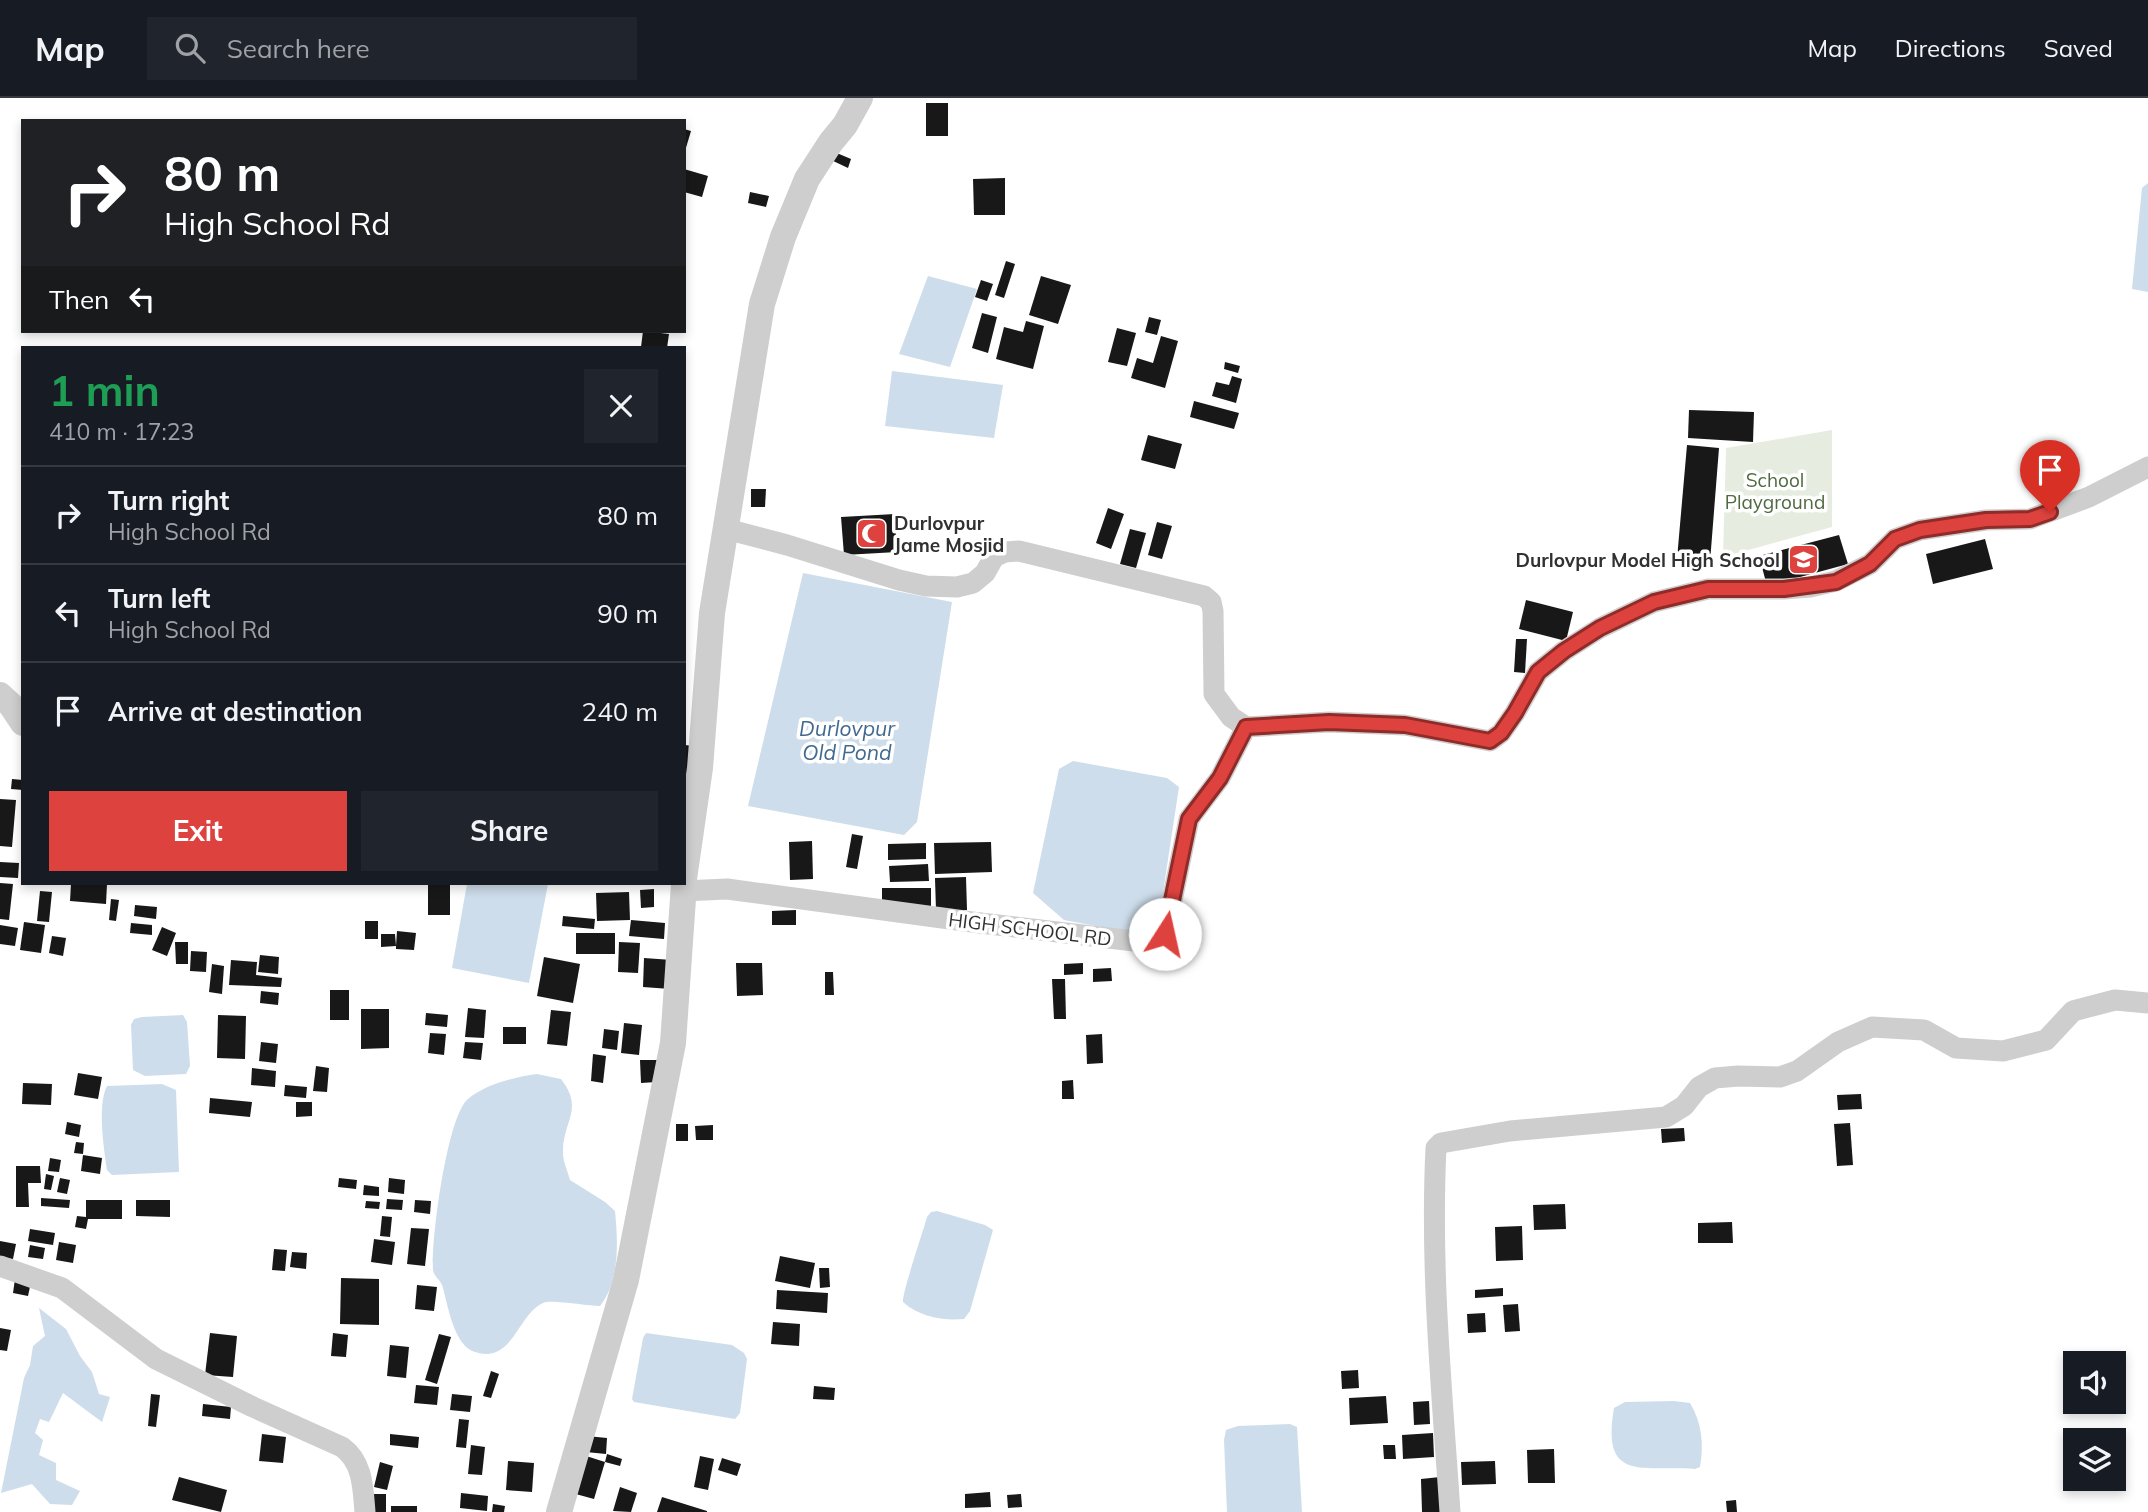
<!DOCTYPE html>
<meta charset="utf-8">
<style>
:root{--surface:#171b24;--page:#20242c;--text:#f1f3f6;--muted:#9ea1a6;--line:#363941;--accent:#dd423e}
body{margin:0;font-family:Mulish,sans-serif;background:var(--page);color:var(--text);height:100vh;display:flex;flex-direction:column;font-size:26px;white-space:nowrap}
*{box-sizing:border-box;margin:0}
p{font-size:23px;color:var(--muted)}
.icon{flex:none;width:38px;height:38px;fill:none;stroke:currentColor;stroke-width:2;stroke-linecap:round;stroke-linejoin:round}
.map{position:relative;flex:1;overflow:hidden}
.drawer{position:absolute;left:21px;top:248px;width:665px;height:539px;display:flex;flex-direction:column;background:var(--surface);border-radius:0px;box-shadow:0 4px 10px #0003}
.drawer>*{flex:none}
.banner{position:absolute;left:21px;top:21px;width:665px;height:214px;border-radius:0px;box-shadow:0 4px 10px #0003;background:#202124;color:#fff;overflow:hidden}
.fabs{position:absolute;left:2063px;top:1253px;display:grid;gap:14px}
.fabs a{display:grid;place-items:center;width:63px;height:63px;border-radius:0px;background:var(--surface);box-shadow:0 4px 10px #0003;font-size:35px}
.pin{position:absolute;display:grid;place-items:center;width:60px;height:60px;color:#fff;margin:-72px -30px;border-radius:50% 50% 50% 0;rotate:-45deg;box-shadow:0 0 7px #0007}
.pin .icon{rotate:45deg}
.me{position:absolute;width:77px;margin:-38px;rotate:10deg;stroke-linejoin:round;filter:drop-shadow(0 0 5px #0008)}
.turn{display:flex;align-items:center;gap:24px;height:147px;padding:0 28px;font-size:32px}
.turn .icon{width:91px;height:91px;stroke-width:2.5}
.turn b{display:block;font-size:49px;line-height:60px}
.then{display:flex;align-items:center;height:66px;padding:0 28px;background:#0003;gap:14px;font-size:26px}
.round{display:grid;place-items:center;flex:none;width:74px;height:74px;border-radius:0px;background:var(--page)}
.overview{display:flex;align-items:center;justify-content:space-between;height:119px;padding:0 28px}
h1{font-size:42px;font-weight:700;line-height:52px;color:#1e9e55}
.primary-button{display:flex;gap:14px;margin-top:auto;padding:14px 28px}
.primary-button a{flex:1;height:80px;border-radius:0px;background:var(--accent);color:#fff;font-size:28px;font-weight:700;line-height:80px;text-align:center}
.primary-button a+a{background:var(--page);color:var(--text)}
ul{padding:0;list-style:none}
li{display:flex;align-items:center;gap:21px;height:98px;padding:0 28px;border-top:2px solid var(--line)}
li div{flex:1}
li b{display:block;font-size:26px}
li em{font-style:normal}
header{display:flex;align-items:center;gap:42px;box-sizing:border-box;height:98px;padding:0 35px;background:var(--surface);border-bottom:2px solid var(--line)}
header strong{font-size:33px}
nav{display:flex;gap:38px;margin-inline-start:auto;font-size:24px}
.search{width:490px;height:63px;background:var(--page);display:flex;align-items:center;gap:18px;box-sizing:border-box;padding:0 24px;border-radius:0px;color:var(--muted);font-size:26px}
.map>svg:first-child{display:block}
.green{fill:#e6ede0}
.water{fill:#ceddeb}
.building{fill:#181818}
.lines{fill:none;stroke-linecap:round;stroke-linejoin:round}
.minor{stroke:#cecece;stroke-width:21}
.tertiary{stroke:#cecece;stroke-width:26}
.route-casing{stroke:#902b28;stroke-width:18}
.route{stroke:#dd423e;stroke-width:12}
.labels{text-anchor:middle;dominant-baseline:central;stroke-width:7;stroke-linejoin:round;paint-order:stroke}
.park-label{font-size:19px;fill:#506b40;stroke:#fff}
.poi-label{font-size:19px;font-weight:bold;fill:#313131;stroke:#fff;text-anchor:start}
.street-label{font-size:19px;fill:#313131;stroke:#fff}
.water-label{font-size:21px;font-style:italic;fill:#426a90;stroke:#fff}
</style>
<header>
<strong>Map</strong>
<div class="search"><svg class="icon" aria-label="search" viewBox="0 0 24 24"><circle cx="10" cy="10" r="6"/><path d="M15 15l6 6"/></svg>Search here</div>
<nav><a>Map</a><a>Directions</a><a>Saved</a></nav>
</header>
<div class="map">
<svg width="2148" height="1414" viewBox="0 0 2148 1414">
<rect width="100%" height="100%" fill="#fff"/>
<polygon class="green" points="1832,332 1832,429 1723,459 1726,350"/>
<g class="water">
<polygon points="2148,85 2148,194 2132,191 2142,90"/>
<polygon points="928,178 977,191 950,269 899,256"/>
<polygon points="892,273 1003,287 994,340 885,328"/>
<polygon points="803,475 952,504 917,724 904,737 748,708"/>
<polygon points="1073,663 1167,680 1179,689 1157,834 1144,837 1064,822 1033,795 1059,671"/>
<polygon points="467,786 548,786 529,885 452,870"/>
<polygon points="183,917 187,924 190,968 186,976 145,978 133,972 131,927 134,921 142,919"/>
<path d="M537 976 561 981C585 1012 562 1023 563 1055 563 1064 568 1074 570 1082L605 1104 615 1113C618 1143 620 1183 600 1208 587 1208 550 1201 543 1205 517 1217 513 1266 475 1254 454 1248 448 1208 443 1190 442 1183 434 1179 433 1172 431 1143 447 1018 468 1001 486 986 515 979 537 976Z"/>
<path d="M162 986 176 992 179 1074 112 1077 107 1072C104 1051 97 1007 107 988Z"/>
<path d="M937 1113 985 1127 993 1132 970 1213 964 1221C944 1223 919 1219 903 1204 902 1195 923 1134 927 1119L931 1114Z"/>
<polygon points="39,1210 66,1231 80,1258 92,1274 99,1296 110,1299 102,1324 63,1295 49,1324 40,1321 35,1335 43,1342 39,1357 56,1365 56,1382 80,1393 72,1407 50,1406 32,1386 1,1395 24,1280 30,1267 33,1248 45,1238"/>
<polygon points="646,1235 732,1247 744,1255 747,1261 740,1315 735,1321 634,1304 632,1301 643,1240"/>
<path d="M1674 1303 1690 1305C1702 1325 1704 1346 1700 1369L1695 1371C1642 1367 1601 1385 1614 1310L1625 1304Z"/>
<polygon points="1290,1326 1297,1329 1302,1414 1227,1414 1224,1342 1226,1332 1238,1328"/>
</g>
<g class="building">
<rect x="926" y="5" width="22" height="33"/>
<polygon points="684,31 691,33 685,53 684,53"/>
<polygon points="832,53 851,61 848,70 829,61"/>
<polygon points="684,71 708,78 702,99 684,94"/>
<polygon points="1005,80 1005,117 974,117 973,81"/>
<polygon points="750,94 769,98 766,109 748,105"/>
<polygon points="1006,163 1015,166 1004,200 995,197"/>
<polygon points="1041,178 1071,187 1058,226 1029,217"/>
<polygon points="981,182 993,186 987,203 975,199"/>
<polygon points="982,215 997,219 988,255 972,250"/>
<polygon points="1149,219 1161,222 1157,237 1145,234"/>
<polygon points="1026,223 1044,228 1033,271 996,261 1004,229 1023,234"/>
<polygon points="1117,230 1136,235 1127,268 1108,264"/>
<polygon points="643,233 669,236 667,250 641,249"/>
<polygon points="1161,238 1178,243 1165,290 1131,280 1137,260 1153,265"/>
<polygon points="1225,264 1240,268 1238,275 1224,271"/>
<polygon points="1232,278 1242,281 1236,305 1212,298 1216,284 1229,287"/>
<polygon points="1194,303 1239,315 1234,331 1190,319"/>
<polygon points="1689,312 1754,314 1753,344 1688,340"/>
<polygon points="1148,337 1182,346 1175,371 1141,362"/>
<polygon points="1687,347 1719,350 1710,464 1677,461"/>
<polygon points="751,391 766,391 765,409 751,409"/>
<polygon points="1108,410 1124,416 1111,451 1096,445"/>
<polygon points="895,416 897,454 844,457 841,419"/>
<polygon points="1157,424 1172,428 1162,461 1148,457"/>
<polygon points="1130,431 1146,435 1136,470 1120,466"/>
<polygon points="1839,437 1848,466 1767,488 1759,458"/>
<polygon points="1985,441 1993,471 1933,486 1926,456"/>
<polygon points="1526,502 1573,514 1566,543 1519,531"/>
<polygon points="1516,541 1527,541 1525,575 1514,574"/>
<polygon points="684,647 696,648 692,678 684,678"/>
<polygon points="12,681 23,682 23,692 11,691"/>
<polygon points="0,701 16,702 12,749 0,748"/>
<polygon points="852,736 863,738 857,771 846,769"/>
<polygon points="812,743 813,781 790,782 789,744"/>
<polygon points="991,744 992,774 935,776 934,745"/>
<polygon points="926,745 926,761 888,762 888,746"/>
<polygon points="0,764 19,765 18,780 0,779"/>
<polygon points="928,766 929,783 890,784 889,768"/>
<polygon points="966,779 967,812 936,813 935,780"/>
<polygon points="0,785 13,786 9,822 0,821"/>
<polygon points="71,786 107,786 106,806 70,803"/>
<rect x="428" y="786" width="22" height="31"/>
<rect x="882" y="790" width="49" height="18"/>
<polygon points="654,791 654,809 641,810 640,792"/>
<polygon points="40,793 52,794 49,824 37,823"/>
<polygon points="629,794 630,822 597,823 596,795"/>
<polygon points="111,801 119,802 116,823 109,822"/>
<polygon points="135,807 157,809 156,821 134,818"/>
<polygon points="796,812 796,827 772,827 772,813"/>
<polygon points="563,818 595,821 594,831 562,828"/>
<polygon points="631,822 665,825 664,841 629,838"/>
<rect x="365" y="823" width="13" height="18"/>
<polygon points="24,824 45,827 41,855 20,852"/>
<polygon points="131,825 152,827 152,837 130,835"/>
<polygon points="0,827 18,830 15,848 0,846"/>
<polygon points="162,829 176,835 167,858 152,852"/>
<polygon points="397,833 416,835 414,852 396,851 396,848 381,849 381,836 395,836 396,848"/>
<rect x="576" y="835" width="39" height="21"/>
<polygon points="52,838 66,840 63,858 49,855"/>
<polygon points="175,844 188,844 188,866 176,866"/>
<polygon points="619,844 640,845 638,875 618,874"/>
<polygon points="191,853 207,854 206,874 190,873"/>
<polygon points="260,857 279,859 278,876 258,874"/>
<polygon points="544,859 580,866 573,905 537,898"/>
<polygon points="644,860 672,862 670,891 643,889"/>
<polygon points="231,862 257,864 256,877 282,880 281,889 229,887"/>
<polygon points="736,865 762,865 763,897 737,898"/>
<polygon points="1083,865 1083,876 1064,877 1064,866"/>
<polygon points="212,866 224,868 222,896 209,894"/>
<polygon points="1111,870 1112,883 1093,884 1093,871"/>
<polygon points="825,874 833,874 834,897 825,897"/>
<polygon points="1052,881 1065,881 1066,921 1054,921"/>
<rect x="330" y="892" width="19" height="30"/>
<polygon points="261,893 279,895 278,907 260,905"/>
<polygon points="468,910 486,912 484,940 465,939"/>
<polygon points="361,911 389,911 389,950 361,951"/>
<polygon points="551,912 571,914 567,948 547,946"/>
<polygon points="426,915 448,917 447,929 425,927"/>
<polygon points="218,917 246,918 245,961 217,960"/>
<polygon points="624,925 642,927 639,957 621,955"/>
<rect x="503" y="929" width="23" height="17"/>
<polygon points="604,931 619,933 617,952 602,950"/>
<polygon points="430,935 446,936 444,957 428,955"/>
<polygon points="1102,936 1103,965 1087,966 1086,937"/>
<polygon points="261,944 278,946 276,965 259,963"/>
<polygon points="465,944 483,945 481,962 463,960"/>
<polygon points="593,956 606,958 603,985 591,983"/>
<polygon points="640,962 657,962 657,984 641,985"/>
<polygon points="316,968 329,970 327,994 313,993"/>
<polygon points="252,970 276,973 275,989 251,987"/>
<polygon points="78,975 102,979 98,1001 74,997"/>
<polygon points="1073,982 1074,1001 1062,1001 1062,983"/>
<polygon points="23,985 52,986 51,1007 22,1006"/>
<polygon points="285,987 307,989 306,1000 284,998"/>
<polygon points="1861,996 1862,1011 1838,1012 1837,997"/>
<polygon points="210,1000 252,1004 250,1019 209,1015"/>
<polygon points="296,1004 312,1004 312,1018 296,1019"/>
<polygon points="67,1024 81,1027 79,1039 65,1036"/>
<polygon points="1850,1025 1853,1067 1837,1068 1834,1026"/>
<rect x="676" y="1026" width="12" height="17"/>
<polygon points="713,1027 713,1042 696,1042 695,1028"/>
<polygon points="1684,1030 1685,1043 1662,1045 1661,1031"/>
<polygon points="76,1044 84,1045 83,1056 74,1055"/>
<polygon points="83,1057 102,1060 100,1076 81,1073"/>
<polygon points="50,1060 61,1062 59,1074 48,1073"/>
<polygon points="16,1068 40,1068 41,1085 28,1085 29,1109 16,1109"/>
<polygon points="46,1076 54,1078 51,1092 44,1091"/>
<polygon points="60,1080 70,1082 67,1096 57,1094"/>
<polygon points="339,1080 357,1082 356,1091 338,1089"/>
<polygon points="389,1080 405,1082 404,1096 388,1094"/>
<polygon points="364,1087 379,1089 379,1098 363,1097"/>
<polygon points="41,1100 70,1102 69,1110 41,1108"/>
<polygon points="387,1101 403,1102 402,1112 386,1111"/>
<polygon points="86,1102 122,1102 122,1121 88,1121 86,1131 75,1129 77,1118 86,1119"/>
<polygon points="136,1102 170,1102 170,1119 136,1118"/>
<polygon points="415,1102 431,1103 430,1116 414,1114"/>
<polygon points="366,1103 380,1104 379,1111 365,1110"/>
<polygon points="1565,1106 1566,1131 1534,1132 1533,1107"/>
<polygon points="382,1118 392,1119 390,1139 380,1138"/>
<polygon points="1732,1124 1733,1145 1698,1145 1698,1125"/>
<polygon points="1522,1128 1523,1162 1496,1163 1495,1129"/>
<polygon points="411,1130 429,1131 425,1168 407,1166"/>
<polygon points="30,1131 55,1135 53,1147 28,1143"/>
<polygon points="374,1141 395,1144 392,1167 371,1164"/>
<polygon points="0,1143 16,1146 13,1161 0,1159"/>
<polygon points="59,1144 76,1147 73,1165 56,1162"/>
<polygon points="30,1147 45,1150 43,1161 28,1159"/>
<polygon points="274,1151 287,1152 285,1173 272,1172"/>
<polygon points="292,1154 307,1155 306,1171 290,1169"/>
<polygon points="780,1158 815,1165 810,1190 775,1183"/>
<polygon points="819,1170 829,1170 830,1189 820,1190"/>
<polygon points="341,1180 379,1181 379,1227 340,1226"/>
<polygon points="15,1181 31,1184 28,1198 13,1195"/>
<polygon points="417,1187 437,1189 434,1213 415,1211"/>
<polygon points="1503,1190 1503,1198 1475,1200 1475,1192"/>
<polygon points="777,1192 828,1195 827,1215 776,1211"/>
<polygon points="1518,1206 1520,1233 1505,1234 1503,1207"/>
<polygon points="1485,1215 1486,1234 1468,1235 1467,1216"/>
<polygon points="773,1224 800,1226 799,1248 771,1246"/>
<polygon points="0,1230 11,1232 7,1253 0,1252"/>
<polygon points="210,1235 237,1238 233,1279 205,1277"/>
<polygon points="333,1235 348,1237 346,1259 331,1258"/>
<polygon points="439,1236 451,1239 437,1286 425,1282"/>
<polygon points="390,1247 409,1249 406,1280 387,1278"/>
<polygon points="1358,1272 1359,1290 1342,1291 1341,1273"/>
<polygon points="491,1273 499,1276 491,1300 483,1298"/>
<polygon points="416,1287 439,1289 437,1307 414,1305"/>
<polygon points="814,1288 835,1290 834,1302 813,1301"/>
<polygon points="151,1296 160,1297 156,1329 148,1328"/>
<polygon points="452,1296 472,1298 470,1314 450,1312"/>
<polygon points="1386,1298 1388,1325 1350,1327 1349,1300"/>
<polygon points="1429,1303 1430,1326 1414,1327 1413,1304"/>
<polygon points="203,1306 231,1309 230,1321 202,1318"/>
<polygon points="459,1321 469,1322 466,1350 456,1349"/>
<polygon points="1433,1335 1434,1359 1403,1361 1402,1337"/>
<polygon points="262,1336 286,1339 283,1365 259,1363"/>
<polygon points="390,1336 419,1339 418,1350 390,1347"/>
<polygon points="587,1338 607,1340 606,1356 586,1354"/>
<polygon points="471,1347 485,1349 482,1377 468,1376"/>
<polygon points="1383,1347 1395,1347 1396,1361 1384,1361"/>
<polygon points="1554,1351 1555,1385 1528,1385 1527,1352"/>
<polygon points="607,1356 622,1361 620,1368 605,1364"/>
<polygon points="583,1357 605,1364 594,1401 572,1395"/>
<polygon points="700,1358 714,1361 708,1392 694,1389"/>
<polygon points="722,1360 741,1366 737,1378 718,1372"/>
<polygon points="508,1363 534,1365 532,1394 506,1392"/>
<polygon points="1495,1363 1496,1386 1462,1387 1461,1364"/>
<polygon points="380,1364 393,1368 387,1392 374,1389"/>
<polygon points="179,1379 227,1392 221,1414 172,1402"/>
<polygon points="1440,1379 1442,1414 1422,1414 1421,1381"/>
<polygon points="620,1389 637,1395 631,1414 613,1413"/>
<polygon points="990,1394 991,1409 965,1410 965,1396"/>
<polygon points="461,1395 488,1398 487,1413 460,1410"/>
<rect x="371" y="1396" width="15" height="18"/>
<polygon points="1021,1396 1022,1409 1008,1410 1007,1397"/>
<polygon points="662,1399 707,1413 707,1414 657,1414"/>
<polygon points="1736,1402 1737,1414 1727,1414 1726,1403"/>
<polygon points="493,1406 505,1408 504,1414 492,1414"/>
<rect x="391" y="1408" width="26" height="6"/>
</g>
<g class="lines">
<g class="minor">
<polyline points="726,431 787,447 899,482 926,488 957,489 973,485 985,475 994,459 1005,454 1019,453 1204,498 1211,504 1213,513 1214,596 1231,619 1246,629"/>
<polyline points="683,793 727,791 972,824 1151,845 1162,842 1165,836 1189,721 1220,680 1246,629 1329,624 1405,627 1490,643 1501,635 1515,615 1538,574 1564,553 1600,530 1654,504 1708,491 1784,491 1810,489 1836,483 1870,466 1895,441 1920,432 1986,422 2030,421 2089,399 2148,369"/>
<path d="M0 1168 62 1190 156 1261 253 1309 342 1349C363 1364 363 1390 365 1414"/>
<path d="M1450 1414C1442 1293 1430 1171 1436 1050L1441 1045 1510 1033 1666 1019 1684 1008 1699 989 1715 980 1738 978 1780 979 1797 973 1838 944 1872 929 1924 932 1956 950 2003 953 2046 942 2073 913 2115 902 2148 905"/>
</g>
<g class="tertiary">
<polyline points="0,597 11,607 23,625"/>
<polyline points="684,781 700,670 712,515 762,206 783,139 807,81 831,44 845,27 860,0"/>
<polyline points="559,1414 626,1182 673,945 684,786"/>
</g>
</g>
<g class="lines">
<defs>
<polyline id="route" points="1165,836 1189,721 1220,680 1246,629 1329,624 1405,627 1490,643 1501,635 1515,615 1538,574 1564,553 1600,530 1654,504 1708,491 1784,491 1836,484 1870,466 1895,441 1920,432 1986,422 2030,421 2050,414"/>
</defs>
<use href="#route" class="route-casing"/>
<use href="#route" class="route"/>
</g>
<defs>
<symbol id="mosque-square" viewBox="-11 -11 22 22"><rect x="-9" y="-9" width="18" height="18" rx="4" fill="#dd423e" stroke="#fff"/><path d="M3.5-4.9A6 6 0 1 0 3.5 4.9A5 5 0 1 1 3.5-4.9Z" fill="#fff"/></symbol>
<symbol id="school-square" viewBox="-11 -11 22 22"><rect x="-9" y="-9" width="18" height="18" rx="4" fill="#dd423e" stroke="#fff"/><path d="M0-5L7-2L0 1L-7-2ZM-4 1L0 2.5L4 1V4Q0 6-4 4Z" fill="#fff"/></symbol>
</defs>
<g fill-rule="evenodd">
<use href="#mosque-square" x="854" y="418" width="35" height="35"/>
<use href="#school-square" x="1786" y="444" width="35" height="35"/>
</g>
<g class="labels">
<g class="park-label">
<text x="1775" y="382">School<tspan x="1775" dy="22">Playground</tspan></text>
</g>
<g class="poi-label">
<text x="894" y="425">Durlovpur<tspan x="894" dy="22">Jame Mosjid</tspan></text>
<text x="1780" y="462" text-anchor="end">Durlovpur Model High School</text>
</g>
<g class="street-label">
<text transform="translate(1030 831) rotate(7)">HIGH SCHOOL RD</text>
</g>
<g class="water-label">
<text x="847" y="630">Durlovpur<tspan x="847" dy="24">Old Pond</tspan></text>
</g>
</g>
</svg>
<div class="fabs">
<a><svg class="icon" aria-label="sound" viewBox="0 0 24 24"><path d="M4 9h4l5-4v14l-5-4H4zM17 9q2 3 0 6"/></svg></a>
<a><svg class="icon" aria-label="layers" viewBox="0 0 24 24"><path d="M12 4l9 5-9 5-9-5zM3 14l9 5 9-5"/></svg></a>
</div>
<div class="pin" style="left:2050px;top:414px;background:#d93025"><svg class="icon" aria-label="arrive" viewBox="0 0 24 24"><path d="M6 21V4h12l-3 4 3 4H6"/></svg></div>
<svg class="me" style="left:1165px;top:836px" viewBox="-20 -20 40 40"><circle r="19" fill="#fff"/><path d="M0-13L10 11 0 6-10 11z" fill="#dd423e"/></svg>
<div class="banner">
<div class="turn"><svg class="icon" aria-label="right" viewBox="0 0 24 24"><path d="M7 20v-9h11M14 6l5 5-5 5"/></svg><div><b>80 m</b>High School Rd</div></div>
<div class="then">Then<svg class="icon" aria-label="left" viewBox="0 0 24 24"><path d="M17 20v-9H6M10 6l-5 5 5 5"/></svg></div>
</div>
<section class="drawer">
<div class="overview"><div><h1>1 min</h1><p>410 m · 17:23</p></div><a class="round"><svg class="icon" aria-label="close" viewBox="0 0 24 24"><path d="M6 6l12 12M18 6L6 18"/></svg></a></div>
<ul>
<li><svg class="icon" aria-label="right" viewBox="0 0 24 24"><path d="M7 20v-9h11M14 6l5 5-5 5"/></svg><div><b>Turn right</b><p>High School Rd</p></div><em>80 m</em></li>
<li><svg class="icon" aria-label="left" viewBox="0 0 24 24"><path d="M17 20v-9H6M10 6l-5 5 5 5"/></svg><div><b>Turn left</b><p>High School Rd</p></div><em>90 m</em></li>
<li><svg class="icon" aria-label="arrive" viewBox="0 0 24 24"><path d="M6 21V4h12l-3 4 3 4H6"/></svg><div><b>Arrive at destination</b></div><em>240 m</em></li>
</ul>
<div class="primary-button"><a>Exit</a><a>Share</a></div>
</section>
</div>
